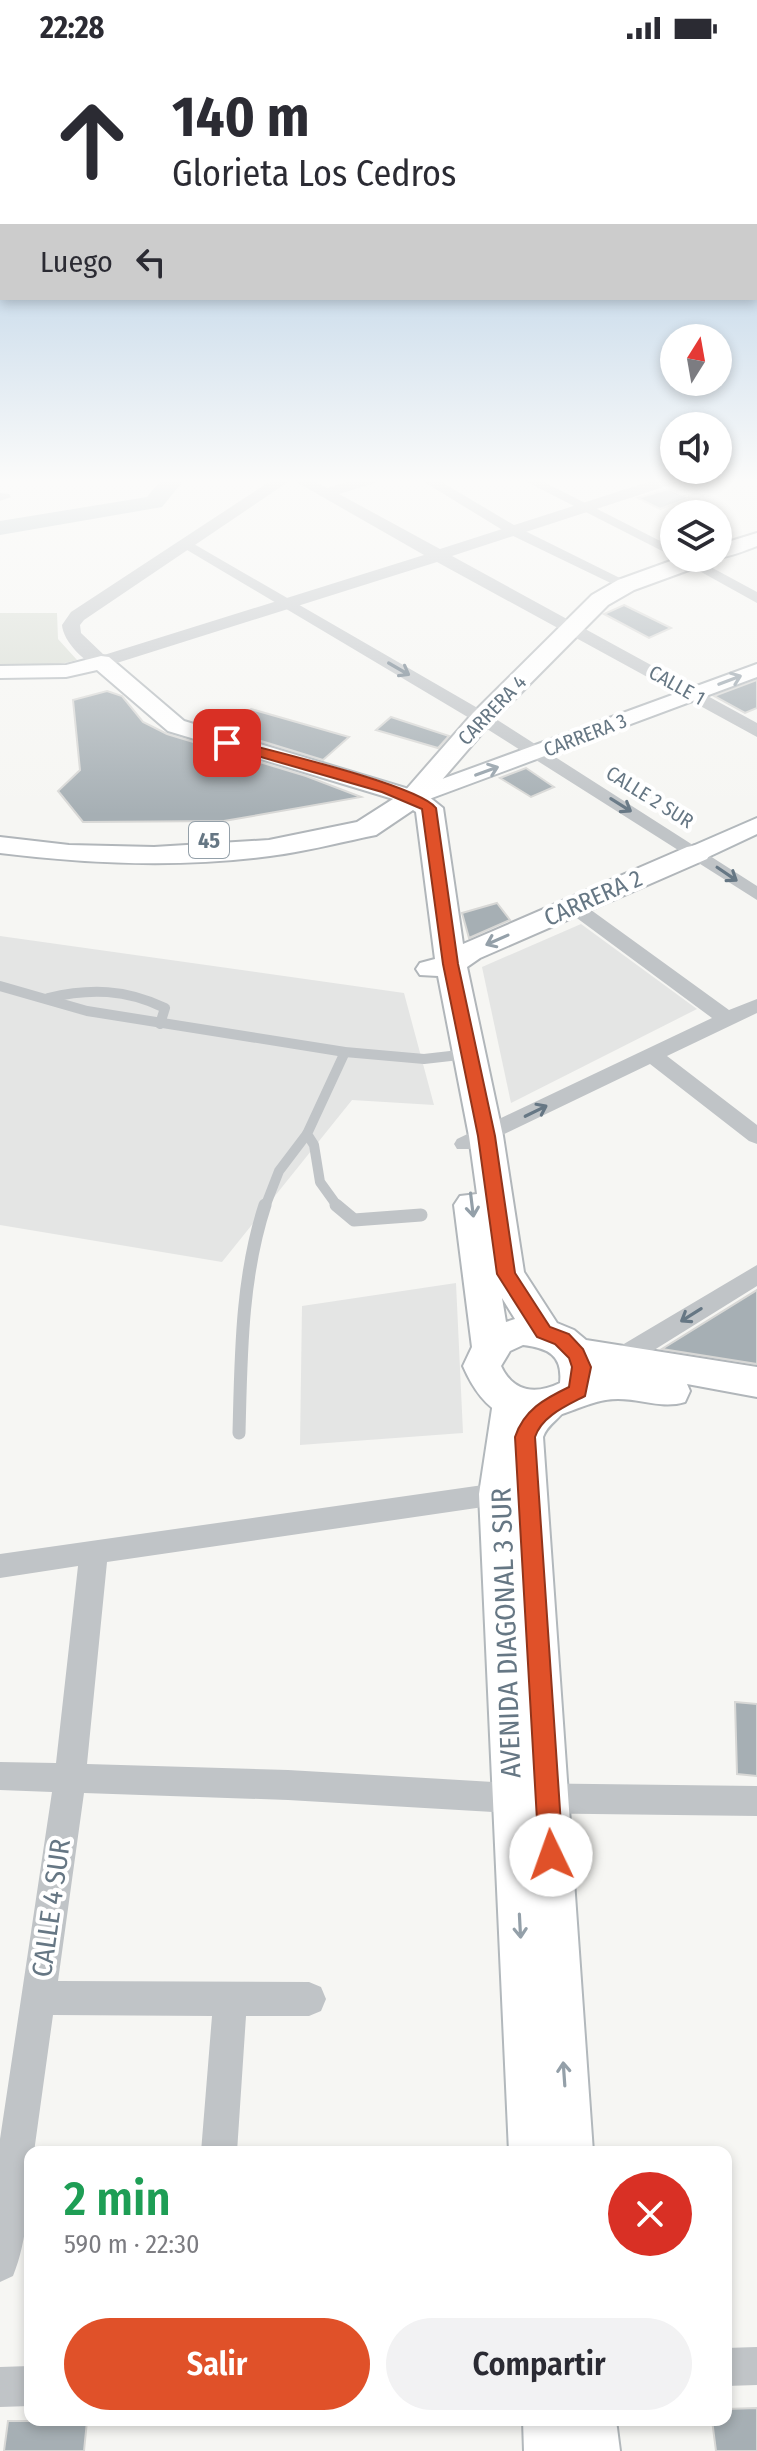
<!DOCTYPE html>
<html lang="es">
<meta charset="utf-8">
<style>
:root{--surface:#fff;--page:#f2f2f3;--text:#2b2b33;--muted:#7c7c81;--accent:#e05129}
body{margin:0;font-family:"Fira Sans Condensed",sans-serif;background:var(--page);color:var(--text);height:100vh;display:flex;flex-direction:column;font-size:30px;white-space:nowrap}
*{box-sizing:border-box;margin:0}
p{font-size:26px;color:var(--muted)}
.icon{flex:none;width:44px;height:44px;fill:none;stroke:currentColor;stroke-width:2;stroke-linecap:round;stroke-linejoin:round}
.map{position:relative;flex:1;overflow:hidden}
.details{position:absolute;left:24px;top:2090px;width:708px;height:280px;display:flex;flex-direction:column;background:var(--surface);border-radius:16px;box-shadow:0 4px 12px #0003}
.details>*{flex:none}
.banner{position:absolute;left:0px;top:0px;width:758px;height:244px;box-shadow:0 4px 12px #0003;background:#fff;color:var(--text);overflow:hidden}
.needle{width:52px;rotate:11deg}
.controls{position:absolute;left:660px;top:268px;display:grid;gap:16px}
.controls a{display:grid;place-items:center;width:72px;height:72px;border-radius:50%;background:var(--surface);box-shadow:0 4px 12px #0003;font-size:40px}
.pin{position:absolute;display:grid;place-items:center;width:68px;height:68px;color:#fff;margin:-34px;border-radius:16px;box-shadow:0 4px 12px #0006}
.me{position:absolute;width:88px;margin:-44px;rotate:357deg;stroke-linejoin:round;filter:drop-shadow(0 0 6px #0008)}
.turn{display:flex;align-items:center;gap:28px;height:168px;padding:0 40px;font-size:36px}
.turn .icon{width:104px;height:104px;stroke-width:2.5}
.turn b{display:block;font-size:56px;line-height:68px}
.then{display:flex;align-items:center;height:76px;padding:0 40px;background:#0003;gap:16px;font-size:30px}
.round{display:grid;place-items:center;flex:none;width:84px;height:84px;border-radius:42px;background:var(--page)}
.head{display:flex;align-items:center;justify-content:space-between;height:136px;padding:0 40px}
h1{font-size:48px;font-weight:600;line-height:60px;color:#1e9e55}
.action{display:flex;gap:16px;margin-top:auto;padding:16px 40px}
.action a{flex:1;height:92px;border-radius:48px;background:var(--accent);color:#fff;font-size:32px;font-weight:600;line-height:92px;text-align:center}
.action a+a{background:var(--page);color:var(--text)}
.status{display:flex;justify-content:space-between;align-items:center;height:56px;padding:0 40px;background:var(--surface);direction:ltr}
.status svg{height:22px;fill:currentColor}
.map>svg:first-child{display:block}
.built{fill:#e4e5e4}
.green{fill:#d6dbd2}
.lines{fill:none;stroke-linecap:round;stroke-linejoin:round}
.river{fill:#b8c4c8;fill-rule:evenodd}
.building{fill:#a6afb4;stroke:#d8d8d6;stroke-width:2}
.secondary-casing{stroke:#b2b8bc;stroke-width:4}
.primary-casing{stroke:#b1b6ba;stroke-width:4}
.service-far1{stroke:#c0c4c7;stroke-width:10}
.service{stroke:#c0c4c7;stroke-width:13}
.minor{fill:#c0c4c7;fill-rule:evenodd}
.tertiary{fill:#c0c4c7;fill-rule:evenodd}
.secondary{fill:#fff;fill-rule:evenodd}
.primary{fill:#fff;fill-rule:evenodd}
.oneway{stroke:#667784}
.oneway2{stroke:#94a0a9}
.route{fill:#e05129;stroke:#92351b;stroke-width:2}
.labels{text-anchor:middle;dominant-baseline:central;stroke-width:8;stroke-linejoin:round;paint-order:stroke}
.far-street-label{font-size:20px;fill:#667784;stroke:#fff}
.shield{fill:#fff;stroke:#94a0a9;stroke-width:2}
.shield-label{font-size:22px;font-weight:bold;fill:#667784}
.street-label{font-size:24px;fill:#667784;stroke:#fff}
.near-street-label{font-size:28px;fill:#667784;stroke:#fff}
</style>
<div class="status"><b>22:28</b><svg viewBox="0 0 49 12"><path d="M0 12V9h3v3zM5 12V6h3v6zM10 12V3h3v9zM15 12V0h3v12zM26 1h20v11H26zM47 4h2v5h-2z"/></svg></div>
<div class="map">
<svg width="757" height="2395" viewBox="0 0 757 2395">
<rect width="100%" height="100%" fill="#f6f6f3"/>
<g class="built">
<polygon points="581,868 697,953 511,1047 482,911"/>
<polygon points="0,880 404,937 434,1049 352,1044 222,1206 0,1169"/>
<polygon points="456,1227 463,1377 300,1389 302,1250"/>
</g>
<polygon class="green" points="0,557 57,557 58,583 77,604 44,612 0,611"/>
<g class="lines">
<polygon class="river" points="161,424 184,424 162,451 0,479 0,465 147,441"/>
</g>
<g class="building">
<polygon points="668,433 690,442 660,453 638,442"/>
<polygon points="624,549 671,572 649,582 604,558"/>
<polygon points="757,624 757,652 745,657 714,640"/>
<polygon points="107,635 122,640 143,666 167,678 306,720 361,741 224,765 83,766 58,735 80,714 73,644"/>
<polygon points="251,653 349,681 323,704 225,674"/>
<polygon points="391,661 449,680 438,692 376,674"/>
<polygon points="526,712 554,731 531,741 500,722"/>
<polygon points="497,847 510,864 469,882 462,857"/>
<polygon points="757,1234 757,1308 662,1293"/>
<polygon points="735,1646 757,1648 757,1720 737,1718"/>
<polygon points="757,2352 757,2395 716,2395 712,2364 726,2364 726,2353"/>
<polygon points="8,2365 87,2365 84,2395 4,2395"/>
</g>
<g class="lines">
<defs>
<g id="secondary">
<polygon points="101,600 109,601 184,665 412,734 757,608 757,621 413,749 168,675 97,614 66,621 0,622 0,610 66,609"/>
<polygon points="757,762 757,778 706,802 688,802 685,797 688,792"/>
<path d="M510 1332 522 1336 527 1349C540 1339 547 1334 563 1339L568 1349C562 1362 547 1368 543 1381L593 2096H509L479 1438 493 1346 498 1336Z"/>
<polygon points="523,2364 616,2364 620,2395 524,2395"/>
</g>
<g id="primary">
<path d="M757 477V490C744 495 730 501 716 502L718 489Z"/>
<path d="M679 502H711L708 507 634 534 608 549 491 667 428 740 443 752 463 888 687 791 697 789 707 791 711 797 707 803 480 902 467 911 503 1080 524 1216 557 1267 574 1274 586 1284 757 1311V1341L687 1328 690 1335 685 1346C662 1353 642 1343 618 1343 599 1343 582 1351 565 1357 513 1375 484 1358 463 1310L472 1291 454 1149 460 1140 477 1138 469 1080 438 920 420 919 416 913 420 907 435 903 416 756 413 754 376 779 366 781C334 788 302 796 270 800 180 812 89 808 0 797V781L69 789 154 791 269 784 357 766 404 736 473 657 592 539 618 524ZM502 1242 515 1263 506 1266ZM523 1289C548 1292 563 1299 560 1327 535 1339 513 1336 501 1310L510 1295Z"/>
</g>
</defs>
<use href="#secondary" class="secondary-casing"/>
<use href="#primary" class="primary-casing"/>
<g class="service-far1">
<polyline points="0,930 87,955 345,996 424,1003 468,998"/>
<path d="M48 942C90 932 126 933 165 952L160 968"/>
<polyline points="265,1151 279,1115 307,1078"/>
<polyline points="338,1151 320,1126 314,1089 307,1078 345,996"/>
</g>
<g class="service">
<polyline points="336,1149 354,1164 421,1159"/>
<path d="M239 1377C241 1301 241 1222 265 1149"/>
</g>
<g class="minor">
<polygon points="421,424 438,424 519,472 634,529 631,532 621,532 509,478"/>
<polygon points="523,424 540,424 674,492 676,502"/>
<polygon points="0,437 9,438 11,441 0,445"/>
<polygon points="187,484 488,658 757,830 757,844 476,666 182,491 182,485"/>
<polygon points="676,502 694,502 757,536 757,547"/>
<polygon points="573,844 580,846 729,954 757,943 757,957 667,1000 757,1069 757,1088 749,1085 650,1008 473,1093 457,1093 454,1088 457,1083 712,962 566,854 563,850"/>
<polygon points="757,1209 757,1230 630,1309 621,1312 612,1309 608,1302 612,1295"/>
<path d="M497 1427 507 1430 511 1438 507 1446 497 1449 107 1506 87 1708 288 1714 512 1727 757 1730V1760L512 1757 288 1744 84 1737 58 1925 309 1926 321 1931 326 1943 321 1955 309 1960H246L237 2096H201L212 1960 53 1959 34 2096H30C30 2135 28 2184 13 2220L0 2226V2083L52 1736 0 1734V1706L56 1707 78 1510 0 1522V1498Z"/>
<polygon points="757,2291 757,2329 726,2330 726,2292"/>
<polygon points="30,2310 30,2350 0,2351 0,2311"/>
</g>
<path class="tertiary" d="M272 424H291L84 564 80 569 81 577 104 599 424 499 293 424H313L327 432 353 424H378L376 427 339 438 440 493 654 424H678L676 427 452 500 757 667V681L437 506 101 612C85 608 63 585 62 569L71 556Z"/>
<use href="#secondary" class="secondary"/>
<use href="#primary" class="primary"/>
</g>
<defs><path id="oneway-shaft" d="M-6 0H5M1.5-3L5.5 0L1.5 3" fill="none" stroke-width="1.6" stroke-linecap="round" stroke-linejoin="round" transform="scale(2)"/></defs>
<g class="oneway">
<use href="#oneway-shaft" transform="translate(399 613) rotate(30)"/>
<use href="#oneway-shaft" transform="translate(621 749) rotate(32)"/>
<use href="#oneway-shaft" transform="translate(727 818) rotate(34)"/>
<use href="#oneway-shaft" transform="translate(536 1055) rotate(-26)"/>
<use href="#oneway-shaft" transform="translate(691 1259) rotate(148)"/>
</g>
<g class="oneway2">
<use href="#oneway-shaft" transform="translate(730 624) rotate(-21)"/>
<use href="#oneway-shaft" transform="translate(487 715) rotate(-20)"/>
<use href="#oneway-shaft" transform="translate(497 884) rotate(156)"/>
<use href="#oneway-shaft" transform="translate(472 1149) rotate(83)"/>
<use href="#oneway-shaft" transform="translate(520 1870) rotate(87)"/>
<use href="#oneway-shaft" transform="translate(564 2018) rotate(-94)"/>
</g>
<linearGradient id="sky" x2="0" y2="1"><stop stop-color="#95badb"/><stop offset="0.56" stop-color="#fbfbfa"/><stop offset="1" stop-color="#fbfbfa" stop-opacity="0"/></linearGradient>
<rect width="757" height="759" fill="url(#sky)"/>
<path class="route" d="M227 683C264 693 419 729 436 752L458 908 495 1080 515 1217 550 1271 569 1278 583 1293 591 1311 585 1340C566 1350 542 1360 535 1381L563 1799 560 1808 551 1811 543 1808 539 1799 515 1381C524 1354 544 1343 569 1331L572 1311 569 1302 555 1288 537 1281 497 1218 478 1080 443 908 422 753 382 736 223 690 221 687Z"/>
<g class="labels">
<g class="far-street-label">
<text transform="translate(677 629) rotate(29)">CALLE 1</text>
<text transform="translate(492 654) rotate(-46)">CARRERA 4</text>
<text transform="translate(585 679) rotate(-21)">CARRERA 3</text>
<text transform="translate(650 741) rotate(32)">CALLE 2 SUR</text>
</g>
<rect class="shield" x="189" y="766" width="40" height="36" rx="6"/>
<g class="shield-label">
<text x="209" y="784">45</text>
</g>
<g class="street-label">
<text transform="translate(593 842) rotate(-24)">CARRERA 2</text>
</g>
<g class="near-street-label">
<text transform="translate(506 1577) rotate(-92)">AVENIDA DIAGONAL 3 SUR</text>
<text transform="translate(51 1852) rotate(-82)">CALLE 4 SUR</text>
</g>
</g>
</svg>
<div class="controls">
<a><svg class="needle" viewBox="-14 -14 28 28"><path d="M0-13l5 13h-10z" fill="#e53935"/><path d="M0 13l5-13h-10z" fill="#7c7c81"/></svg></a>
<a><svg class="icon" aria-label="sound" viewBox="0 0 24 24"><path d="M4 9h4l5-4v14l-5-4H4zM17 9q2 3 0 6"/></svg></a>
<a><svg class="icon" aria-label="layers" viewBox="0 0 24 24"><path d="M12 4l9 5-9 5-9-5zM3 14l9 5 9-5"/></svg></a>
</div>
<div class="pin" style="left:227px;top:687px;background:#d93025"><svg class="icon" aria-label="arrive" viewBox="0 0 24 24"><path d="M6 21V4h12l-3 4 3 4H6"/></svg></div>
<svg class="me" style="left:551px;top:1799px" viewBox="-20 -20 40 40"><circle r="19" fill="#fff"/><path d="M0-13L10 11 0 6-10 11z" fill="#e05129"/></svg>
<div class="banner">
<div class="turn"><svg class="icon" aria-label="ahead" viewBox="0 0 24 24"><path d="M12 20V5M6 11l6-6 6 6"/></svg><div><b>140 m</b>Glorieta Los Cedros</div></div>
<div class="then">Luego<svg class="icon" aria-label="left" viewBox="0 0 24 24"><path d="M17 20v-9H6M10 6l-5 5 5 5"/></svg></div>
</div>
<section class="details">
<div class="head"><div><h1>2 min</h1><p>590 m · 22:30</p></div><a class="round" style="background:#d93025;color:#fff"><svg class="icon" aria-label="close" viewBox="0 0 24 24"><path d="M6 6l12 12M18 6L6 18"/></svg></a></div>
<div class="action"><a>Salir</a><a>Compartir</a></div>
</section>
</div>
